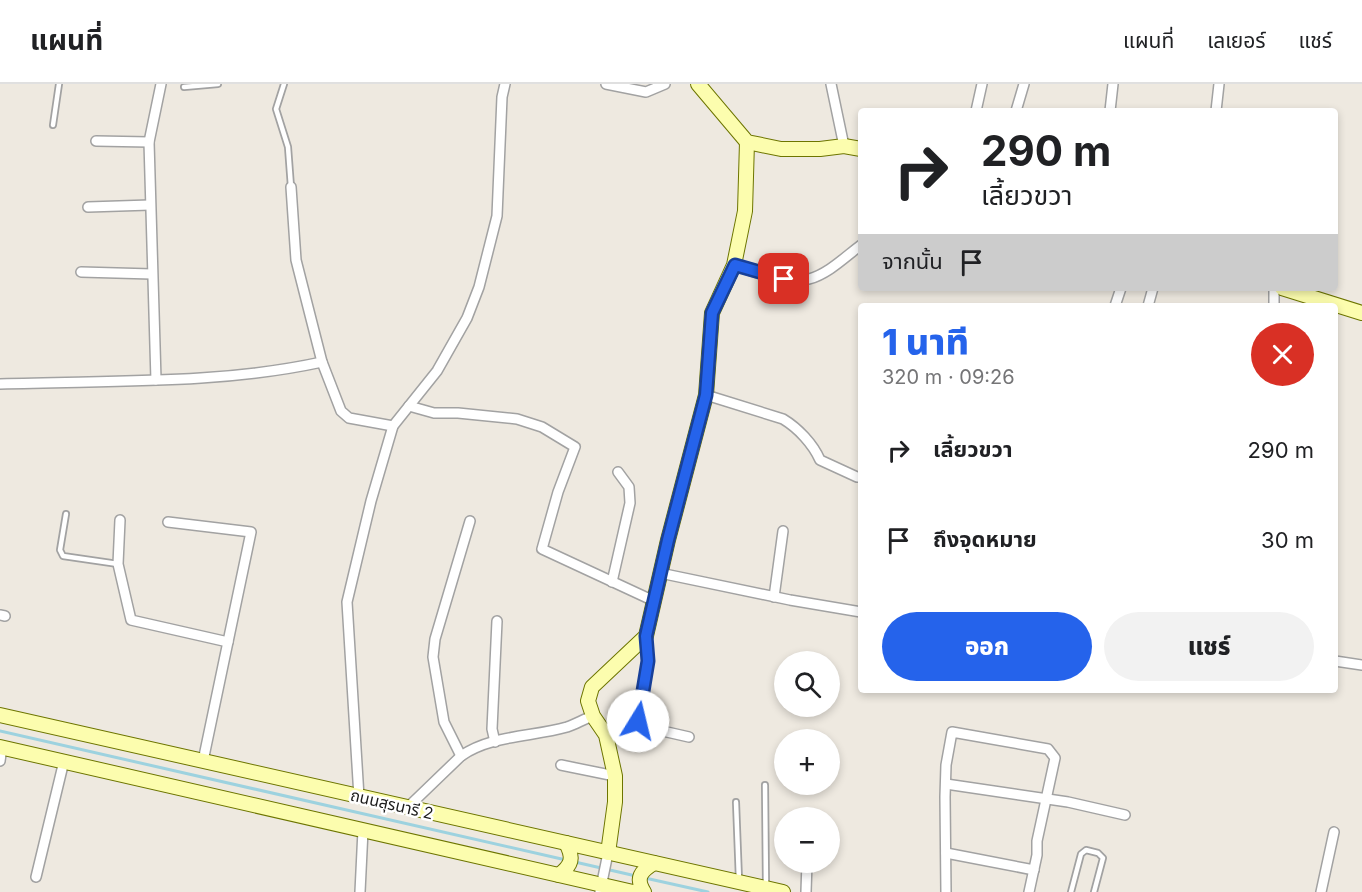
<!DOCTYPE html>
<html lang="th">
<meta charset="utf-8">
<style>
:root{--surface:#fff;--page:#f2f2f2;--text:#202124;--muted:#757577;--line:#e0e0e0;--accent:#2563eb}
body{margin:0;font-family:Inter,"Noto Sans Thai",sans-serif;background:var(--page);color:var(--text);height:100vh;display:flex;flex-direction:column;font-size:22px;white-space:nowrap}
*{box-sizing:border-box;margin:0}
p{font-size:20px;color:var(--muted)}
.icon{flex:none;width:33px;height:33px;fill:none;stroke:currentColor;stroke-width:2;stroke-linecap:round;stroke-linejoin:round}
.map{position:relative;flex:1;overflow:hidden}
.drawer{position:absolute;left:858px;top:219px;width:480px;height:390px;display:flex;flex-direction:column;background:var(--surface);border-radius:6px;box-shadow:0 3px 9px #0003}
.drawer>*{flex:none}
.hud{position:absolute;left:858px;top:24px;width:480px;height:183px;border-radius:6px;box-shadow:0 3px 9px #0003;background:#fff;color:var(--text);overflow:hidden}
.buttons{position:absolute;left:774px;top:567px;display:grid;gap:12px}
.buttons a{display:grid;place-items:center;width:66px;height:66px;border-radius:50%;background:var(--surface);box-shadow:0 3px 9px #0003;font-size:30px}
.pin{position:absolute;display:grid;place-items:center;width:51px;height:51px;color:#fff;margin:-26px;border-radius:12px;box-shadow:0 3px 9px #0006}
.me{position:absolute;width:66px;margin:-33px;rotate:9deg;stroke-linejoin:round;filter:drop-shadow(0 0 4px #0008)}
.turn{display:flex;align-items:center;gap:21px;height:126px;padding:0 24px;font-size:27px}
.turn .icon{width:78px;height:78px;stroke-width:2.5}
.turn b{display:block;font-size:42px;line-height:51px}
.then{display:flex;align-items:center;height:57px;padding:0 24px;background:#0003;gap:12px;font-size:22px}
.round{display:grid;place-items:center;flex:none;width:63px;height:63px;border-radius:32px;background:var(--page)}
.summary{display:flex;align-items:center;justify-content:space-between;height:102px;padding:0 24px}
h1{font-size:36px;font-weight:800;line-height:45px;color:var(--accent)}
.action{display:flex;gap:12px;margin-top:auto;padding:12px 24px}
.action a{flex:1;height:69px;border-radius:36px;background:var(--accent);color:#fff;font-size:24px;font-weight:800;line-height:69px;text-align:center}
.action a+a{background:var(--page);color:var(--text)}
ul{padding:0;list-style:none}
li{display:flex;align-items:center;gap:18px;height:90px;padding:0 24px}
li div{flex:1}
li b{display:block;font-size:22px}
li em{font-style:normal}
header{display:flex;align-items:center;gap:36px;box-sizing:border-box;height:84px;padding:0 30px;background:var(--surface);border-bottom:2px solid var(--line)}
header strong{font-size:28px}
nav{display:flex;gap:33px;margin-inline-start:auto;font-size:21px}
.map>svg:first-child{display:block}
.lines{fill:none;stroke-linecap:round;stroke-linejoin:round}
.stream{stroke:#9dd2df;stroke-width:3}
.lane-casing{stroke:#a2a2a2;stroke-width:8}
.street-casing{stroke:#a2a2a2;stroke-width:12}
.secondary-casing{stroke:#6d7500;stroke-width:16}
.lane{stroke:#fff;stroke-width:4.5}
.street{stroke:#fff;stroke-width:9}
.secondary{stroke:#fcfdae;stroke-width:14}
.route-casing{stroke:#184099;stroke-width:15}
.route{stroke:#2563eb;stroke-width:10}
.labels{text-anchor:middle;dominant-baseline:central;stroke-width:5;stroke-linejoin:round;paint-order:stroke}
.street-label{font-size:16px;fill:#1b1b1b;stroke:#fff}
</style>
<header>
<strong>แผนที่</strong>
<nav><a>แผนที่</a><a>เลเยอร์</a><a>แชร์</a></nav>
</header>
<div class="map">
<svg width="1362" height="808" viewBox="0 0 1362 808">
<rect width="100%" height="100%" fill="#eee9e0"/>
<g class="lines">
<g class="stream">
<polyline points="0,647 566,776"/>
<polyline points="575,778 636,792"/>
<polyline points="645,794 708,808"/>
</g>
<defs>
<g id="lane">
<polyline points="284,0 276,25 288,63 291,103"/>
<polyline points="184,3 218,0"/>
<polyline points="53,41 59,0"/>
<polyline points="66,430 60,466 63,472 118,480"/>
<polyline points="765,701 766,803"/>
<polyline points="736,718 739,796"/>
<polyline points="1071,808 1081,770 1086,766 1098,769 1103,774 1094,808"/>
</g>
<g id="street">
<polyline points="606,0 646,8 665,0"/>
<polyline points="831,0 844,62"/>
<polyline points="976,27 982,0"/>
<polyline points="1016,27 1024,0"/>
<polyline points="1110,27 1113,0"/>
<polyline points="1216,27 1219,0"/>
<polyline points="96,57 149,58"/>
<polyline points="291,103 296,176 322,278 341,327 349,334 393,342"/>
<polyline points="88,123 150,121"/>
<path d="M734 181C754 188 789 201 809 195 828 190 845 173 861 161"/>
<polyline points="81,188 152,190"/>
<polyline points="1115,222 1121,204"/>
<polyline points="1148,222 1153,204"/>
<polyline points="1274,222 1274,204"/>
<polyline points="156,296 149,58 161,0"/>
<path d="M0 300C108 296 216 301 322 278"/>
<path d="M706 311 783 335C798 344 813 360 820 376L857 393"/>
<polyline points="409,322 434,329 458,329 517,335 542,343 575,363 558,408 542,465 654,517"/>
<polyline points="120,436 118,480 131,536 228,558"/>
<polyline points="168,438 251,448 203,677"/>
<polyline points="660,489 790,516 861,528"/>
<polyline points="612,498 630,419 629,403 618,388"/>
<polyline points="774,513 783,447"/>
<polyline points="0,531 5,532"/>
<polyline points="646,552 648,577 638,637 645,643 689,653"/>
<polyline points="1335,577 1362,581"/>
<polyline points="495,658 492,645 497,537"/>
<polyline points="461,672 444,638 433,573 435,555 470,437"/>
<polyline points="0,677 2,663"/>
<polyline points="561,681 615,692"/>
<polyline points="946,700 1068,718 1125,731"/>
<polyline points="359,713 347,518 371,417 393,342 437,287 467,234 479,203 497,132 502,13 505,0"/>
<path d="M407 724 461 672C491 651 532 653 567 643 576 640 584 635 593 632"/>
<polyline points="809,734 809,730"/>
<polyline points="946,769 1034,786"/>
<polyline points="36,793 64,677"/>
<polyline points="360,808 363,746"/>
<polyline points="600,808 608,769"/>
<polyline points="806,808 807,778"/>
<polyline points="946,808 945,713 946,681 952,648 1048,665 1055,674 1037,757 1037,771 1029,808"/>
<polyline points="1321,808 1334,748"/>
</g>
<g id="secondary">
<polyline points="698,0 747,58 781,65 820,65 844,62 861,65"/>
<polyline points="1282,204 1362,229"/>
<polyline points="0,631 783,808"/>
<polyline points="0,663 633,808"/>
<polyline points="608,769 615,718 615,692 606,651 593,632 588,617 592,603 646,552 668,456 706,311 712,229 734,181 745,127 747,58"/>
<path d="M559 791C572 781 574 774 566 759"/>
<path d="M644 808C635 794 641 787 654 779"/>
</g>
</defs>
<use href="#lane" class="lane-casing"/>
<use href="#street" class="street-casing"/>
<use href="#secondary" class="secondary-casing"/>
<use href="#lane" class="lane"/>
<use href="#street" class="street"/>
<use href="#secondary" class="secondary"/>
</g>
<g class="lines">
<defs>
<polyline id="route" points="638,637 648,577 646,552 668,456 706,311 712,229 735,181 784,195"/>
</defs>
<use href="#route" class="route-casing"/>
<use href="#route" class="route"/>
</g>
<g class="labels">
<g class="street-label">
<text transform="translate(392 720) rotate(13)">ถนนสุรนารี 2</text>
</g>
</g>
</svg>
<div class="buttons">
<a><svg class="icon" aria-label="search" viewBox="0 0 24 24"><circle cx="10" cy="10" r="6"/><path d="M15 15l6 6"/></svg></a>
<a>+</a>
<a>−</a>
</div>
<div class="pin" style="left:784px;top:195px;background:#d93025"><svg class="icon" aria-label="arrive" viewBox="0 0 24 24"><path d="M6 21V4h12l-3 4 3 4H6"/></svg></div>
<svg class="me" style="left:638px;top:637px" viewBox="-20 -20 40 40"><circle r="19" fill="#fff"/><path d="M0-13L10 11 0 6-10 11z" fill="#2563eb"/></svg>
<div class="hud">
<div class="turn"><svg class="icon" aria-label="right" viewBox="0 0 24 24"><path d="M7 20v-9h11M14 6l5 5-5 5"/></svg><div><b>290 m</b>เลี้ยวขวา</div></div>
<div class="then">จากนั้น<svg class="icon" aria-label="arrive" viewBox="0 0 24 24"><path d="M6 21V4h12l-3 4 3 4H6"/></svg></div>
</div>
<section class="drawer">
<div class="summary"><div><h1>1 นาที</h1><p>320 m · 09:26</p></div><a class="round" style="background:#d93025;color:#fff"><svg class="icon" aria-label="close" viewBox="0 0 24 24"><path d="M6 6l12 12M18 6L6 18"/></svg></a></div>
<ul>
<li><svg class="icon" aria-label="right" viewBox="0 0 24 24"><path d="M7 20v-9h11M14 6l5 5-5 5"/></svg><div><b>เลี้ยวขวา</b></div><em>290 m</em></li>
<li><svg class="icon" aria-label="arrive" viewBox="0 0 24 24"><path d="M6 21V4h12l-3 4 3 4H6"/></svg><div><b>ถึงจุดหมาย</b></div><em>30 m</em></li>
</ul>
<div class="action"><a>ออก</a><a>แชร์</a></div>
</section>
</div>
